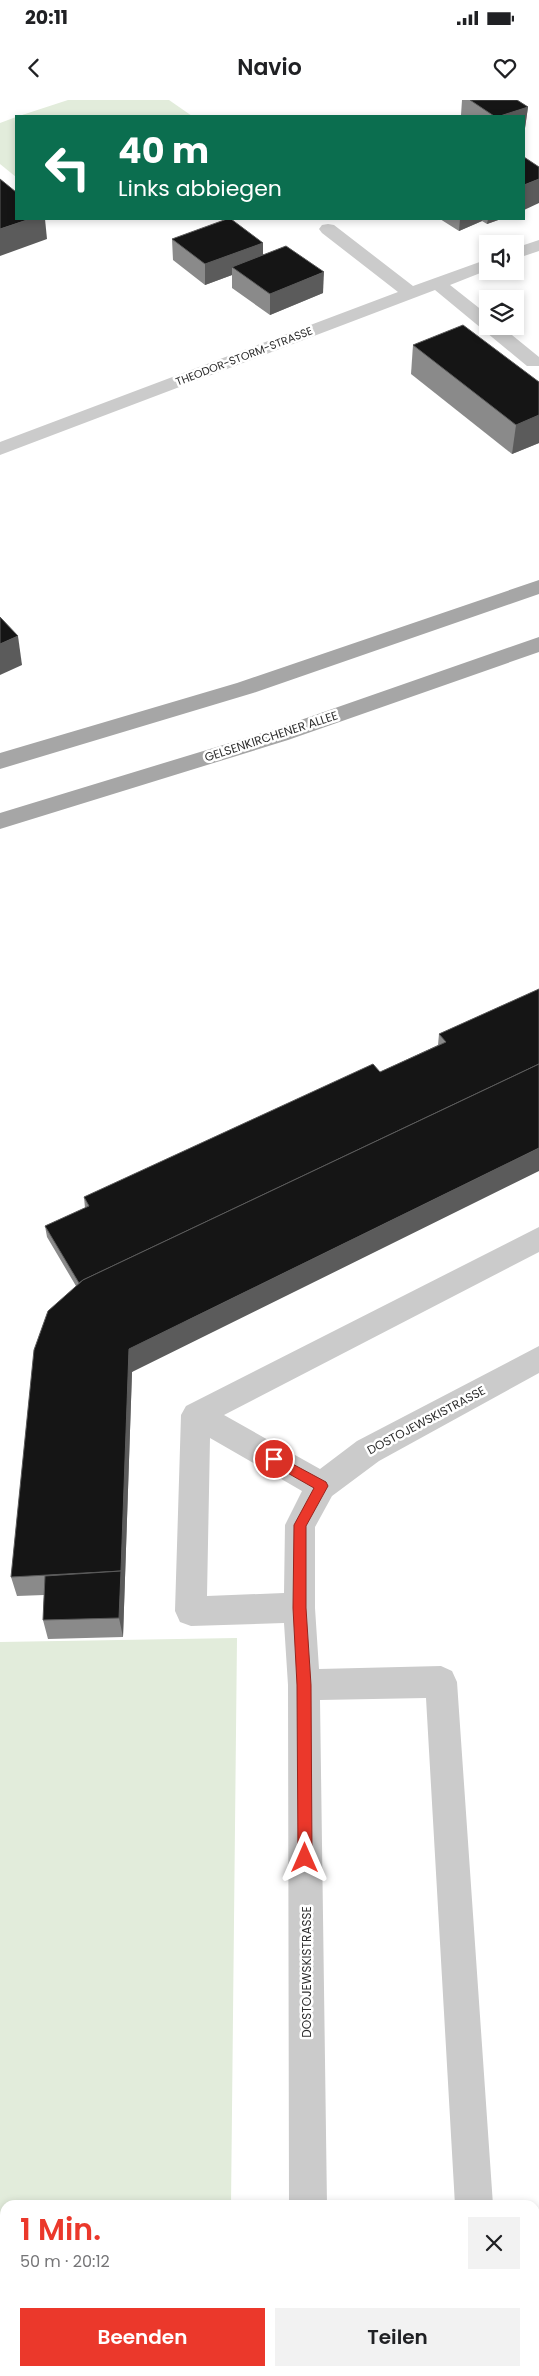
<!DOCTYPE html>
<html lang="de">
<meta charset="utf-8">
<style>
:root{--surface:#fff;--page:#f2f2f2;--text:#202124;--muted:#757577;--accent:#eb382b}
body{margin:0;font-family:Poppins,sans-serif;background:var(--page);color:var(--text);height:100vh;display:flex;flex-direction:column;font-size:19px;white-space:nowrap}
*{box-sizing:border-box;margin:0}
p{font-size:16px;color:var(--muted)}
.icon{flex:none;width:28px;height:28px;fill:none;stroke:currentColor;stroke-width:2;stroke-linecap:round;stroke-linejoin:round}
.map{position:relative;flex:1;overflow:hidden}
.panel{position:absolute;left:0px;top:2100px;width:540px;height:176px;display:flex;flex-direction:column;background:var(--surface);border-radius:15px 15px 0 0;box-shadow:0 2px 8px #0003}
.panel>*{flex:none}
.top-card{position:absolute;left:15px;top:15px;width:510px;height:105px;border-radius:0px;box-shadow:0 2px 8px #0003;background:#0b6e4f;color:#fff;overflow:hidden}
.fabs{position:absolute;left:479px;top:135px;display:grid;gap:10px}
.fabs a{display:grid;place-items:center;width:45px;height:45px;border-radius:0px;background:var(--surface);box-shadow:0 2px 8px #0003;font-size:25px}
.pin{position:absolute;display:grid;place-items:center;width:42px;height:42px;color:#fff;margin:-21px;border:2px solid #fff;border-radius:50%;box-shadow:0 1px 5px #0007}
.me{position:absolute;width:55px;margin:-28px;rotate:0deg;stroke-linejoin:round;filter:drop-shadow(0 0 4px #0008)}
.turn{display:flex;align-items:center;gap:18px;height:105px;padding:0 20px;font-size:22px}
.turn .icon{width:65px;height:65px;stroke-width:2.5}
.turn b{display:block;font-size:35px;line-height:42px}
.round{display:grid;place-items:center;flex:none;width:52px;height:52px;border-radius:0px;background:var(--page)}
.overview{display:flex;align-items:center;justify-content:space-between;height:85px;padding:0 20px}
h1{font-size:30px;font-weight:600;line-height:38px;color:var(--accent)}
.primary-button{display:flex;gap:10px;margin-top:auto;padding:10px 20px}
.primary-button a{flex:1;height:58px;border-radius:0px;background:var(--accent);color:#fff;font-size:20px;font-weight:600;line-height:58px;text-align:center}
.primary-button a+a{background:var(--page);color:var(--text)}
.status{display:flex;justify-content:space-between;align-items:center;height:35px;padding:0 25px;background:var(--surface);direction:ltr}
.status svg{height:14px;fill:currentColor}
header{display:flex;justify-content:space-between;align-items:center;height:65px;padding:0 20px;background:var(--surface);font-size:22px;font-weight:600}
.map>svg:first-child{display:block}
.green{fill:#e2ecdb}
.lines{fill:none;stroke-linecap:round;stroke-linejoin:round}
.minor{fill:#cbcbcb;fill-rule:evenodd}
.major{fill:#a6a6a6;fill-rule:evenodd}
.wall{fill:#8a8a8a}
.shaded-wall{fill:#5b5b5b}
.building{fill:#151515;stroke:#5b5b5b}
.route{fill:#eb382b;stroke:#99241c}
.labels{text-anchor:middle;dominant-baseline:central;stroke-width:5;stroke-linejoin:round;paint-order:stroke}
.far-street-label{font-size:11px;fill:#2e2e2e;stroke:#fff}
.street-label{font-size:12px;fill:#2e2e2e;stroke:#fff}
</style>
<div class="status"><b>20:11</b><svg viewBox="0 0 49 12"><path d="M0 12V9h3v3zM5 12V6h3v6zM10 12V3h3v9zM15 12V0h3v12zM26 1h20v11H26zM47 4h2v5h-2z"/></svg></div>
<header><svg class="icon" aria-label="back" viewBox="0 0 24 24"><path d="M15 5l-7 7 7 7"/></svg>Navio<svg class="icon" aria-label="heart" viewBox="0 0 24 24"><path d="M12 20l-8-8c-3-5 5-10 8-4 3-6 11-1 8 4z"/></svg></header>
<div class="map">
<svg width="539" height="2276" viewBox="0 0 539 2276">
<rect width="100%" height="100%" fill="#fff"/>
<g class="green">
<polygon points="68,0 169,0 192,16 19,16"/>
<polygon points="16,17 16,77 0,64 0,23"/>
<polygon points="237,1538 231,2105 5,2105 5,2271 229,2271 229,2276 0,2276 0,1542"/>
</g>
<g class="lines">
<g class="minor">
<polygon points="328,124 334,125 413,186 488,159 488,170 450,185 488,215 488,226 501,226 539,257 539,266 527,266 435,190 0,355 0,342 398,192 322,133 319,129 322,125"/>
<polygon points="539,140 539,151 515,159 515,148"/>
<path d="M539 1127V1152L224 1315 320 1369 357 1341 539 1246V1273L379 1361 332 1396 315 1427V1508L319 1569 441 1566 452 1571 457 1582 493 2105H455L426 1598 320 1600 327 2105H289L288 1585 284 1523 191 1526 180 1522 175 1511 181 1315 186 1306ZM210 1338 302 1391 285 1425 284 1493 207 1496Z"/>
<rect x="289" y="2271" width="40" height="5"/>
<polygon points="464,2271 504,2271 505,2276 465,2276"/>
</g>
<g class="major">
<polygon points="539,480 539,494 253,593 0,669 0,653 237,583"/>
<polygon points="539,537 539,552 288,640 0,729 0,713 272,630"/>
</g>
</g>
<g class="wall">
<polygon points="462,0 517,0 528,7 525,28 524,16 462,16 461,15"/>
<polygon points="440,119 501,119 487,124 482,121 459,131"/>
<polygon points="172,139 263,143 263,154 323,193 270,215 232,188 232,175 205,185 173,160"/>
<polygon points="413,245 539,282 539,343 512,354 411,274"/>
<polygon points="539,889 132,1272 123,1537 48,1539 43,1520 44,1495 17,1496 11,1477 76,1186 47,1137 45,1126 85,1108 84,1097 380,972 438,945 439,934"/>
</g>
<g class="shaded-wall">
<polygon points="528,7 525,28 524,28 524,16 500,16"/>
<polygon points="539,79 539,103 524,110 524,85"/>
<polygon points="30,119 45,119 47,139 0,156 0,129"/>
<polygon points="460,119 483,119 482,121 459,131"/>
<polygon points="488,119 501,119 487,124"/>
<polygon points="263,143 263,164 232,167 232,175 205,185 205,164"/>
<polygon points="324,172 323,193 270,215 270,194"/>
<polygon points="539,315 539,343 512,354 516,325"/>
<polygon points="18,536 22,565 0,575 0,544"/>
<polygon points="539,1048 539,1071 132,1272 123,1537 119,1518 129,1249"/>
</g>
<g class="building">
<polygon points="470,0 517,0 528,7 500,16 494,16"/>
<polygon points="524,57 539,67 539,79 524,85"/>
<polygon points="0,79 16,92 16,119 30,119 0,129"/>
<polygon points="227,119 231,119 263,143 205,164 172,139"/>
<polygon points="286,146 324,172 270,194 232,167"/>
<polygon points="463,225 539,282 539,315 516,325 413,245"/>
<polygon points="0,517 18,536 0,544"/>
<polygon points="539,889 539,964 83,1180 79,1183 45,1126 89,1106 84,1097 373,964 380,972 446,942 439,934"/>
<polygon points="539,964 539,1048 129,1249 121,1471 11,1477 34,1250 48,1211 83,1180"/>
<polygon points="121,1471 119,1518 43,1520 45,1476"/>
</g>
<polygon class="route" points="274,1354 326,1382 328,1386 306,1426 306,1508 311,1585 312,1758 310,1763 305,1765 300,1763 298,1758 297,1585 293,1508 294,1425 314,1388 270,1363 268,1359 270,1355"/>
<g class="labels">
<g class="far-street-label">
<text transform="translate(244 256) rotate(-21)">THEODOR-STORM-STRASSE</text>
</g>
<g class="street-label">
<text transform="translate(271 636) rotate(-18)">GELSENKIRCHENER ALLEE</text>
<text transform="translate(426 1320) rotate(-28)">DOSTOJEWSKISTRASSE</text>
<text transform="translate(306 1872) rotate(-90)">DOSTOJEWSKISTRASSE</text>
</g>
</g>
</svg>
<div class="fabs">
<a><svg class="icon" aria-label="sound" viewBox="0 0 24 24"><path d="M4 9h4l5-4v14l-5-4H4zM17 9q2 3 0 6"/></svg></a>
<a><svg class="icon" aria-label="layers" viewBox="0 0 24 24"><path d="M12 4l9 5-9 5-9-5zM3 14l9 5 9-5"/></svg></a>
</div>
<div class="pin" style="left:274px;top:1359px;background:#d93025"><svg class="icon" aria-label="arrive" viewBox="0 0 24 24"><path d="M6 21V4h12l-3 4 3 4H6"/></svg></div>
<svg class="me" style="left:305px;top:1758px" viewBox="-20 -20 40 40"><path d="M0-17L14 15 0 8-14 15z" fill="#eb382b" stroke="#fff" stroke-width="4"/></svg>
<div class="top-card">
<div class="turn"><svg class="icon" aria-label="left" viewBox="0 0 24 24"><path d="M17 20v-9H6M10 6l-5 5 5 5"/></svg><div><b>40 m</b>Links abbiegen</div></div>
</div>
<section class="panel">
<div class="overview"><div><h1>1 Min.</h1><p>50 m · 20:12</p></div><a class="round"><svg class="icon" aria-label="close" viewBox="0 0 24 24"><path d="M6 6l12 12M18 6L6 18"/></svg></a></div>
<div class="primary-button"><a>Beenden</a><a>Teilen</a></div>
</section>
</div>
